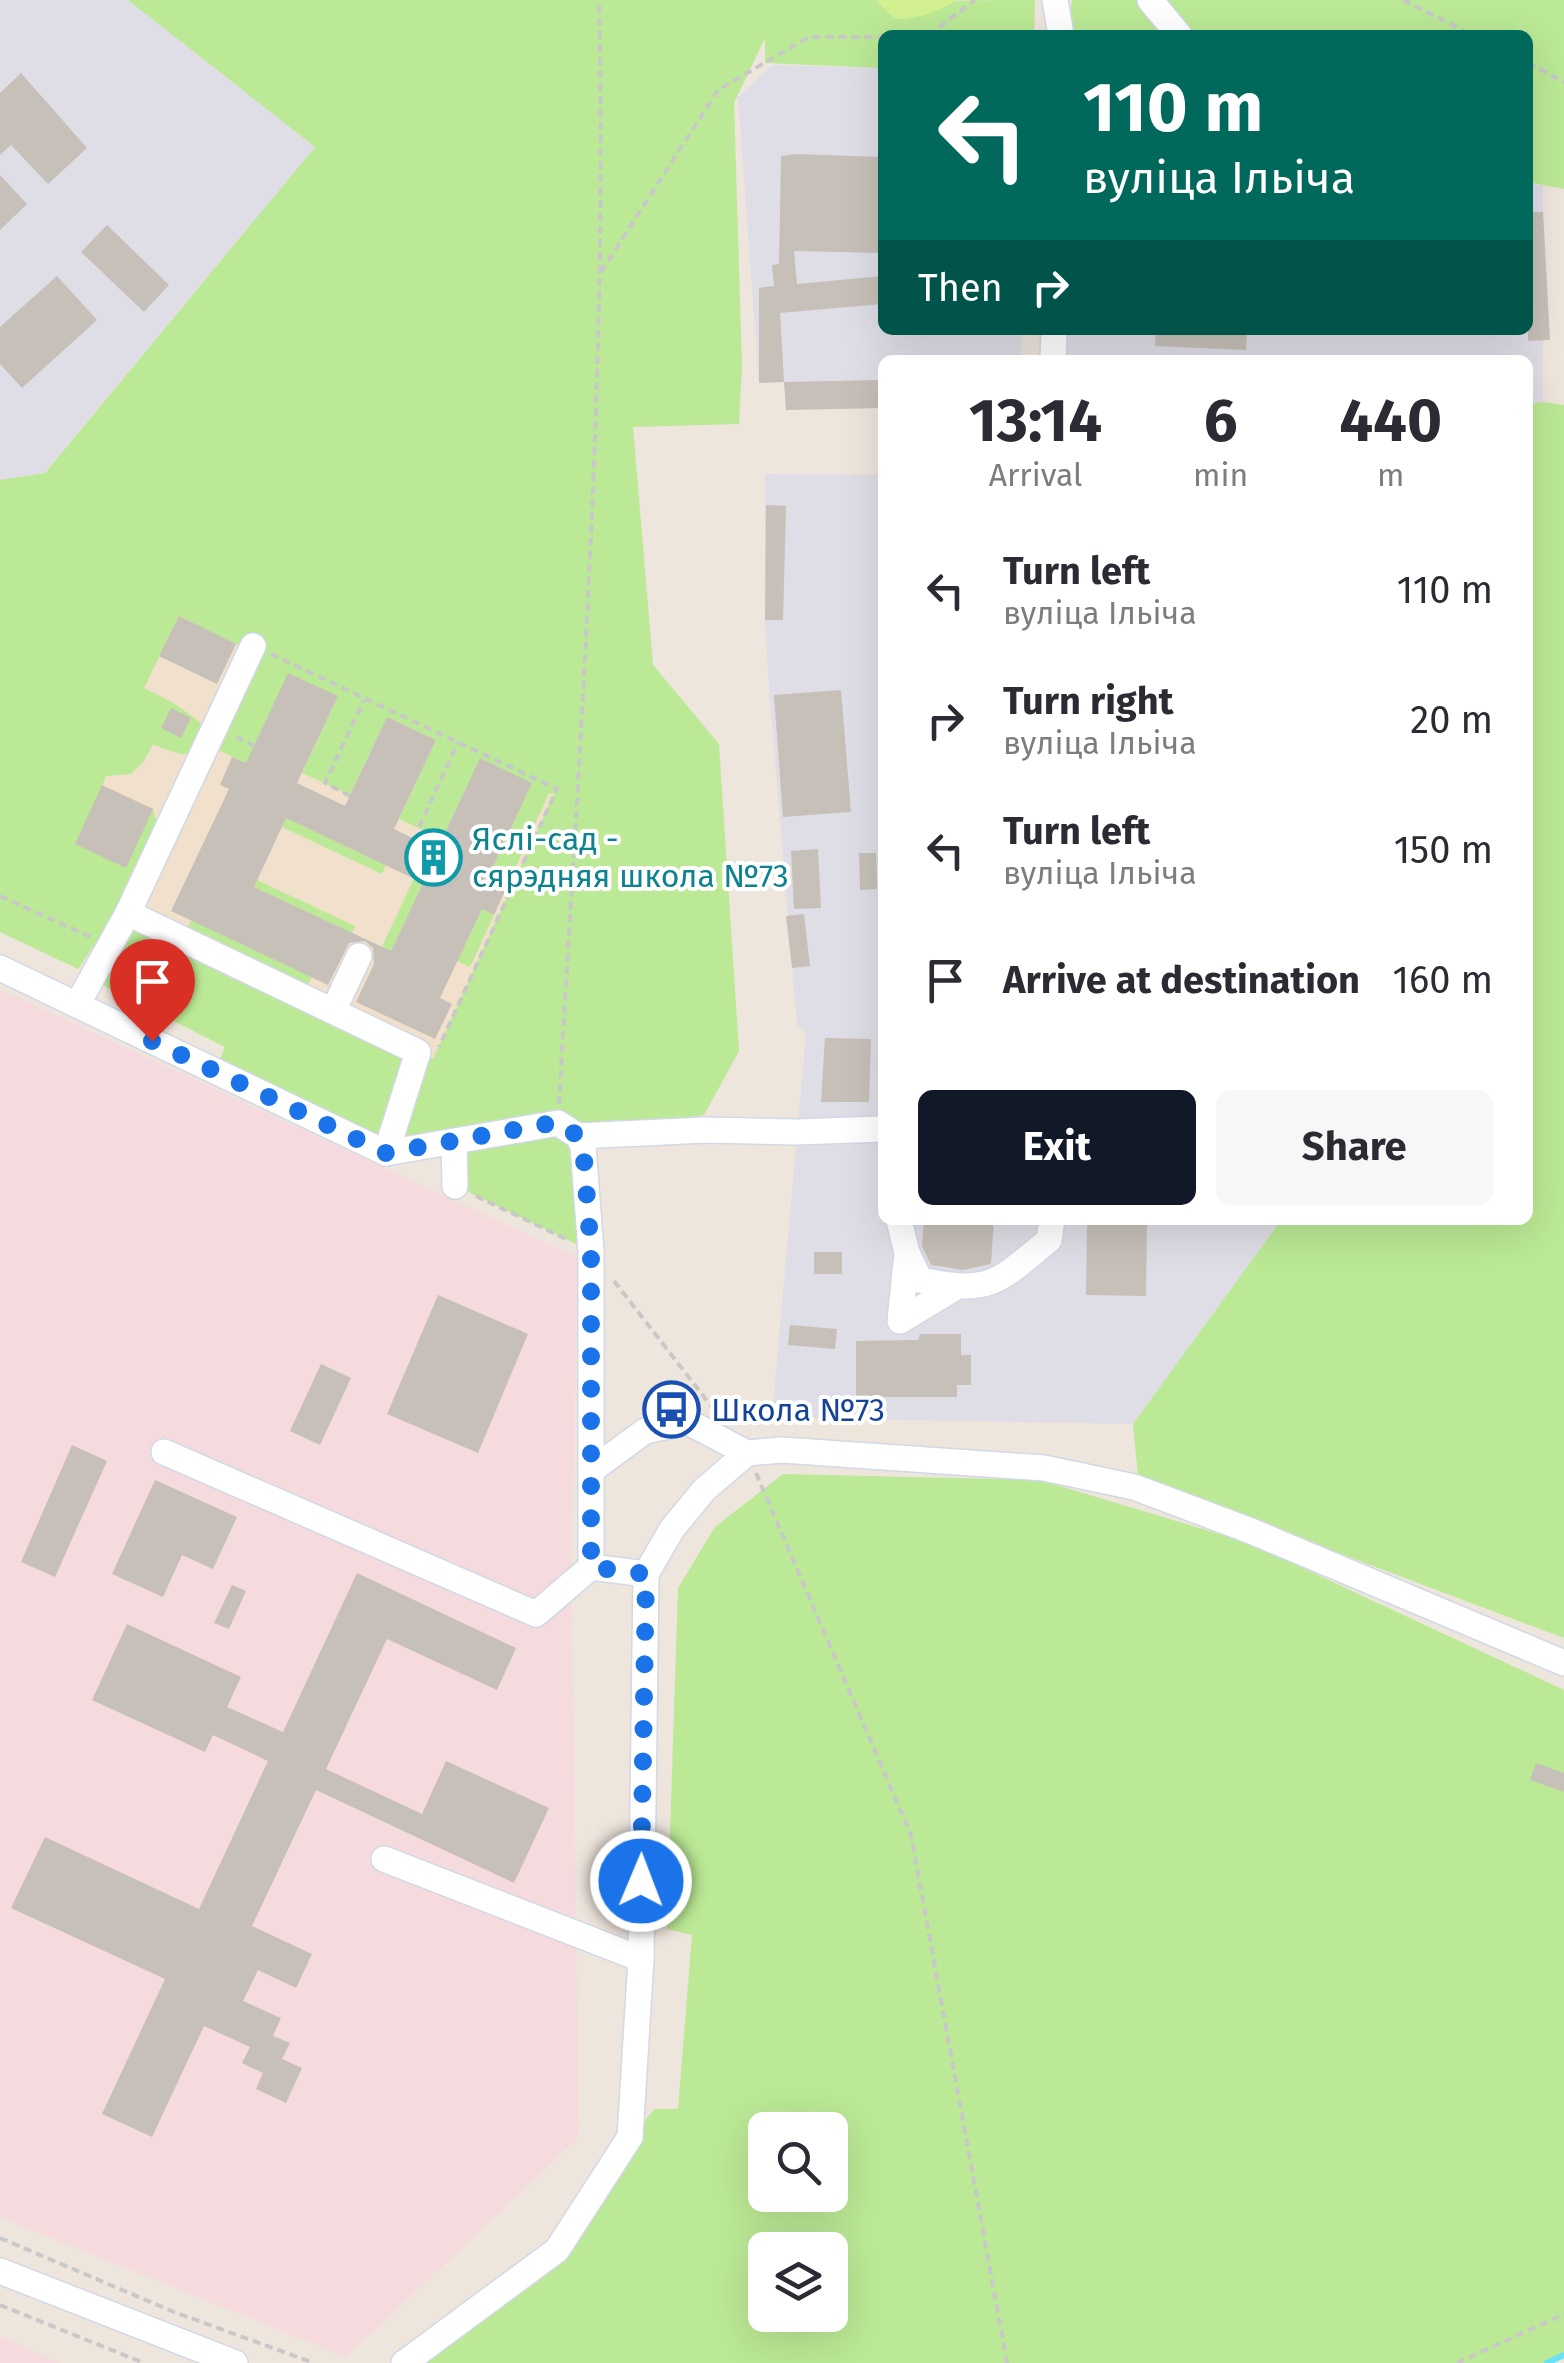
<!DOCTYPE html>
<meta charset="utf-8">
<style>
:root{--surface:#fff;--page:#f7f7f7;--text:#2b2b33;--muted:#7c7c81;--accent:#111827}
body{margin:0;font-family:"Fira Sans",sans-serif;background:var(--page);color:var(--text);height:100vh;display:flex;flex-direction:column;font-size:38px;white-space:nowrap}
*{box-sizing:border-box;margin:0}
p{font-size:32px;color:var(--muted)}
.icon{flex:none;width:55px;height:55px;fill:none;stroke:currentColor;stroke-width:2;stroke-linecap:round;stroke-linejoin:round}
.map{position:relative;flex:1;overflow:hidden}
.sheet{position:absolute;left:878px;top:355px;width:655px;height:870px;display:flex;flex-direction:column;background:var(--surface);border-radius:15px;box-shadow:0 10px 40px #0002}
.sheet>*{flex:none}
.top-card{position:absolute;left:878px;top:30px;width:655px;height:305px;border-radius:15px;box-shadow:0 10px 40px #0002;background:#00695c;color:#fff;overflow:hidden}
.controls{position:absolute;left:748px;top:2112px;display:grid;gap:20px}
.controls a{display:grid;place-items:center;width:100px;height:100px;border-radius:15px;background:var(--surface);box-shadow:0 10px 40px #0002;font-size:50px}
.pin{position:absolute;display:grid;place-items:center;width:85px;height:85px;color:#fff;margin:-102px -42px;border-radius:50% 50% 50% 0;rotate:-45deg;box-shadow:0 0 10px #0007}
.pin .icon{rotate:45deg}
.me{position:absolute;width:110px;margin:-55px;rotate:1deg;stroke-linejoin:round;filter:drop-shadow(0 0 8px #0008)}
.turn{display:flex;align-items:center;gap:35px;height:210px;padding:0 40px;font-size:45px}
.turn .icon{width:130px;height:130px;stroke-width:2.5}
.turn b{display:block;font-size:70px;line-height:85px}
.then{display:flex;align-items:center;height:95px;padding:0 40px;background:#0003;gap:20px;font-size:38px}
.eta{display:flex;justify-content:space-evenly;align-items:center;height:170px;text-align:center}
.eta b{font-size:60px;font-weight:700;line-height:70px}
.cta{display:flex;gap:20px;margin-top:auto;padding:20px 40px}
.cta a{flex:1;height:115px;border-radius:15px;background:var(--accent);color:#fff;font-size:40px;font-weight:700;line-height:115px;text-align:center}
.cta a+a{background:var(--page);color:var(--text)}
ul{padding:0;list-style:none}
li{display:flex;align-items:center;gap:30px;height:130px;padding:0 40px}
li div{flex:1}
li b{display:block;font-size:38px}
li em{font-style:normal}
.map>svg:first-child{display:block}
.industrial{fill:#dfdee6}
.education{fill:#f1e0cb}
.medical{fill:#f5dade}
.green{fill:#bbe995;fill-rule:evenodd}
.pitch{fill:#d3f190}
.lines{fill:none;stroke-linecap:round;stroke-linejoin:round}
.stream{stroke:#68e2f8;stroke-width:6}
.building{fill:#c6c0b8;fill-rule:evenodd}
.minor-casing{stroke:#d2d8e5;stroke-width:28}
.path{stroke:#c8c8c8;stroke-width:4;stroke-dasharray:8 5;stroke-linecap:butt}
.minor{stroke:#fff;stroke-width:25}
.route{stroke:#1a73e8;stroke-width:18;stroke-dasharray:0 32.4}
.labels{text-anchor:middle;dominant-baseline:central;stroke-width:8;stroke-linejoin:round;paint-order:stroke}
.culture-label{font-size:32px;fill:#0d838f;stroke:#fff;text-anchor:start}
.transit-label{font-size:32px;fill:#164399;stroke:#fff;text-anchor:start}
</style>
<div class="map">
<svg width="1564" height="2363" viewBox="0 0 1564 2363">
<rect width="100%" height="100%" fill="#eee5dd"/>
<g class="industrial">
<polygon points="0,0 128,0 315,147 44,473 0,480"/>
<polygon points="773,65 882,68 882,330 1022,330 1022,360 882,360 882,408 786,410 784,382 759,383 738,97"/>
<polygon points="1528,184 1543,185 1543,402 1528,404 1528,360 1067,360 1069,330 1528,330"/>
<polygon points="882,458 882,1220 1281,1220 1133,1424 772,1418 806,1033 797,1025 769,687 765,620 765,474 878,475"/>
</g>
<polygon class="education" points="166,583 574,775 440,1084 23,883"/>
<g class="medical">
<polygon points="0,989 578,1258 571,1563 579,2137 346,2357 0,2217"/>
<polygon points="0,2336 60,2363 0,2363"/>
</g>
<g class="green">
<path d="M128 0H876L895 19C919 20 934 10 955 1 972 0 1015 0 1035 0L1034 35H882V68L765 63V38L734 103 742 366 739 424 633 427 653 665 719 744 739 1051 704 1115 580 1131 389 1143 418 1052 433 1059 554 794 549 793 509 882 490 873 532 783 480 759 442 839 399 819 436 740 387 717 350 795 302 773 338 696 246 763 207 745 240 646 179 616 144 688 172 702 200 722C203 764 182 757 153 744L144 761 131 774 106 776 102 786 153 809 157 823 108 925 78 969 0 932V480L45 473 315 147Z"/>
<polygon points="1072,0 1564,0 1564,189 1528,182 1528,35 1067,35"/>
<polygon points="1543,402 1564,405 1564,1638 1138,1477 1133,1424 1281,1220 1528,1220 1528,404"/>
<polygon points="286,818 386,865 382,874 282,827"/>
<polygon points="414,878 423,883 391,951 382,947"/>
<polygon points="257,880 355,926 352,933 254,887"/>
<polygon points="482,909 494,915 470,967 457,961"/>
<polygon points="191,920 312,977 305,991 185,934"/>
<polygon points="132,925 410,1048 375,1148 215,1072 225,1047 102,985"/>
<polygon points="558,1123 578,1136 591,1251 464,1190 463,1140"/>
<path d="M783 1474 1040 1480 1249 1543 1564 1690V2355L1547 2363H418L557 2250 630 2137 655 2109H678L692 1935 667 1929 678 1588 715 1527ZM765 2130H830V2195H765ZM765 2250H830V2315H765Z"/>
</g>
<path class="pitch" d="M876 0H957C938 12 917 20 895 19Z"/>
<g class="lines">
<polyline class="stream" points="1547,2363 1564,2355"/>
</g>
<g class="building">
<polygon points="21,73 87,148 48,184 11,145 0,155 0,93"/>
<polygon points="796,154 882,157 882,253 794,251 797,284 882,276 882,304 780,313 784,382 759,383 759,288 774,286 772,265 779,264 781,156"/>
<polygon points="0,175 27,204 0,230"/>
<polygon points="1528,212 1543,212 1550,340 1528,341"/>
<polygon points="107,225 169,285 144,312 81,252"/>
<polygon points="57,276 97,320 22,388 0,364 0,327"/>
<polygon points="1156,330 1247,330 1246,350 1155,346"/>
<polygon points="882,380 882,408 786,410 784,382"/>
<polygon points="766,505 786,506 783,620 765,620"/>
<polygon points="179,616 236,644 217,684 159,656"/>
<path d="M288 673 338 696 297 783 345 806 387 717 436 740 394 829 437 850 480 758 532 783 490 873 509 882 494 915 482 909 440 998 452 1004 435 1039 356 1002 374 964 373 948 365 941 349 943 328 985 171 911 229 789 220 785 232 757 246 763ZM286 818 423 883 391 951 254 887Z"/>
<polygon points="841,690 851,812 783,817 774,695"/>
<polygon points="171,708 191,718 181,738 161,728"/>
<polygon points="102,785 153,809 126,868 75,844"/>
<polygon points="818,849 821,908 794,909 791,851"/>
<polygon points="859,853 876,853 877,889 860,890"/>
<polygon points="804,914 810,966 792,968 786,916"/>
<polygon points="825,1038 871,1039 869,1102 821,1102"/>
<polygon points="924,1220 994,1220 991,1264 963,1270 931,1265 922,1246"/>
<polygon points="1087,1220 1147,1220 1146,1296 1086,1295"/>
<rect x="814" y="1252" width="28" height="22"/>
<polygon points="438,1295 528,1334 478,1453 387,1414"/>
<polygon points="790,1325 837,1329 835,1349 788,1345"/>
<polygon points="920,1334 961,1334 961,1355 971,1355 971,1385 957,1385 957,1397 856,1397 856,1341 918,1340"/>
<polygon points="321,1364 351,1378 320,1445 290,1431"/>
<polygon points="72,1445 107,1461 55,1577 21,1562"/>
<polygon points="155,1480 237,1517 213,1569 182,1555 163,1597 112,1574"/>
<polygon points="357,1573 516,1648 497,1690 387,1639 326,1769 422,1814 446,1761 549,1808 514,1883 316,1790 252,1926 312,1954 296,1988 258,1970 243,2001 281,2018 273,2036 290,2043 282,2059 302,2068 286,2103 256,2089 263,2073 242,2063 250,2047 204,2026 152,2137 102,2114 165,1979 11,1908 45,1837 199,1909 268,1761 213,1735 205,1752 92,1700 127,1624 241,1677 227,1707 283,1732"/>
<polygon points="232,1585 246,1591 229,1629 214,1623"/>
<polygon points="1536,1763 1564,1773 1564,1792 1530,1780"/>
</g>
<g class="lines">
<defs>
<g id="minor">
<polyline points="1055,0 1061,35"/>
<polyline points="1150,0 1179,35"/>
<polyline points="1053,360 1054,330"/>
<polyline points="128,913 253,646"/>
<polyline points="0,968 386,1153 558,1123 578,1136 583,1146 591,1251 591,1567 646,1574 641,1959 630,2137 557,2250 404,2363"/>
<polyline points="77,1005 128,913 418,1052 386,1153"/>
<polyline points="333,1011 359,956"/>
<polyline points="578,1136 706,1130 796,1132 882,1129"/>
<polyline points="454,1141 455,1186"/>
<path d="M899 1220 907 1253 920 1280C992 1294 995 1284 1049 1240L1052 1220"/>
<polyline points="907,1253 900,1321 956,1287"/>
<polyline points="164,1452 536,1614 591,1567"/>
<polyline points="592,1470 645,1431 688,1422 747,1453"/>
<polyline points="646,1574 672,1529 704,1490 747,1453 782,1450 1044,1468 1134,1487 1251,1531 1564,1663"/>
<polyline points="384,1859 641,1959"/>
<polyline points="0,2271 235,2363"/>
</g>
</defs>
<use href="#minor" class="minor-casing"/>
<g class="path">
<polyline points="1403,0 1472,35"/>
<polyline points="929,35 975,0"/>
<polyline points="1528,63 1564,82"/>
<polyline points="601,272 718,90 809,37 882,37"/>
<polyline points="271,654 557,789 439,1047"/>
<polyline points="236,737 254,746"/>
<polyline points="350,796 325,783 364,700"/>
<polyline points="442,839 419,827 458,742"/>
<polyline points="0,896 91,937"/>
<path d="M559 1104C580 736 608 368 599 0"/>
<polyline points="476,1196 566,1239"/>
<polyline points="614,1281 715,1411"/>
<polyline points="756,1473 911,1835 1007,2363"/>
<polyline points="0,2238 174,2312 314,2363"/>
<polyline points="0,2305 144,2363"/>
<polyline points="1457,2363 1564,2314"/>
</g>
<use href="#minor" class="minor"/>
</g>
<g class="lines">
<polyline class="route" points="152,1041 386,1153 558,1122 578,1136 583,1146 591,1251 591,1567 646,1574 641,1881"/>
</g>
<defs>
<symbol id="building-ring" viewBox="-11 -11 22 22"><circle r="9.5" fill="#fff" stroke="#0f9aa8" stroke-width="1.5"/><path d="M-4-6H4V6H1V3H-1V6H-4ZM-2.5-4.3h1.7v1.8h-1.7ZM.8-4.3h1.7v1.8H.8ZM-2.5-1h1.7V.8h-1.7ZM.8-1h1.7V.8H.8Z" fill="#0f9aa8"/></symbol>
<symbol id="bus-ring" viewBox="-11 -11 22 22"><circle r="9.5" fill="#fff" stroke="#1a4fb4" stroke-width="1.5"/><path d="M-5-6H5V4H4V6H2V4H-2V6H-4V4H-5ZM-3.5-4V0h7V-4ZM-3.5 1.2v1.5H-2V1.2ZM2 1.2v1.5H3.5V1.2Z" fill="#1a4fb4"/></symbol>
</defs>
<g fill-rule="evenodd">
<use href="#building-ring" x="402" y="826" width="63" height="63"/>
<use href="#bus-ring" x="640" y="1378" width="63" height="63"/>
</g>
<g class="labels">
<g class="culture-label">
<text x="472" y="839">Яслі-сад -<tspan x="472" dy="37">сярэдняя школа №73</tspan></text>
</g>
<g class="transit-label">
<text x="711" y="1410">Школа №73</text>
</g>
</g>
</svg>
<div class="controls">
<a><svg class="icon" aria-label="search" viewBox="0 0 24 24"><circle cx="10" cy="10" r="6"/><path d="M15 15l6 6"/></svg></a>
<a><svg class="icon" aria-label="layers" viewBox="0 0 24 24"><path d="M12 4l9 5-9 5-9-5zM3 14l9 5 9-5"/></svg></a>
</div>
<div class="pin" style="left:152px;top:1041px;background:#d93025"><svg class="icon" aria-label="arrive" viewBox="0 0 24 24"><path d="M6 21V4h12l-3 4 3 4H6"/></svg></div>
<svg class="me" style="left:641px;top:1881px" viewBox="-20 -20 40 40"><circle r="17" fill="#1a73e8" stroke="#fff" stroke-width="3"/><path d="M0-11L8 9 0 5-8 9z" fill="#fff"/></svg>
<div class="top-card">
<div class="turn"><svg class="icon" aria-label="left" viewBox="0 0 24 24"><path d="M17 20v-9H6M10 6l-5 5 5 5"/></svg><div><b>110 m</b>вуліца Ільіча</div></div>
<div class="then">Then<svg class="icon" aria-label="right" viewBox="0 0 24 24"><path d="M7 20v-9h11M14 6l5 5-5 5"/></svg></div>
</div>
<section class="sheet">
<div class="eta">
<div><b>13:14</b><p>Arrival</p></div>
<div><b>6</b><p>min</p></div>
<div><b>440</b><p>m</p></div>
</div>
<ul>
<li><svg class="icon" aria-label="left" viewBox="0 0 24 24"><path d="M17 20v-9H6M10 6l-5 5 5 5"/></svg><div><b>Turn left</b><p>вуліца Ільіча</p></div><em>110 m</em></li>
<li><svg class="icon" aria-label="right" viewBox="0 0 24 24"><path d="M7 20v-9h11M14 6l5 5-5 5"/></svg><div><b>Turn right</b><p>вуліца Ільіча</p></div><em>20 m</em></li>
<li><svg class="icon" aria-label="left" viewBox="0 0 24 24"><path d="M17 20v-9H6M10 6l-5 5 5 5"/></svg><div><b>Turn left</b><p>вуліца Ільіча</p></div><em>150 m</em></li>
<li><svg class="icon" aria-label="arrive" viewBox="0 0 24 24"><path d="M6 21V4h12l-3 4 3 4H6"/></svg><div><b>Arrive at destination</b></div><em>160 m</em></li>
</ul>
<div class="cta"><a>Exit</a><a>Share</a></div>
</section>
</div>
